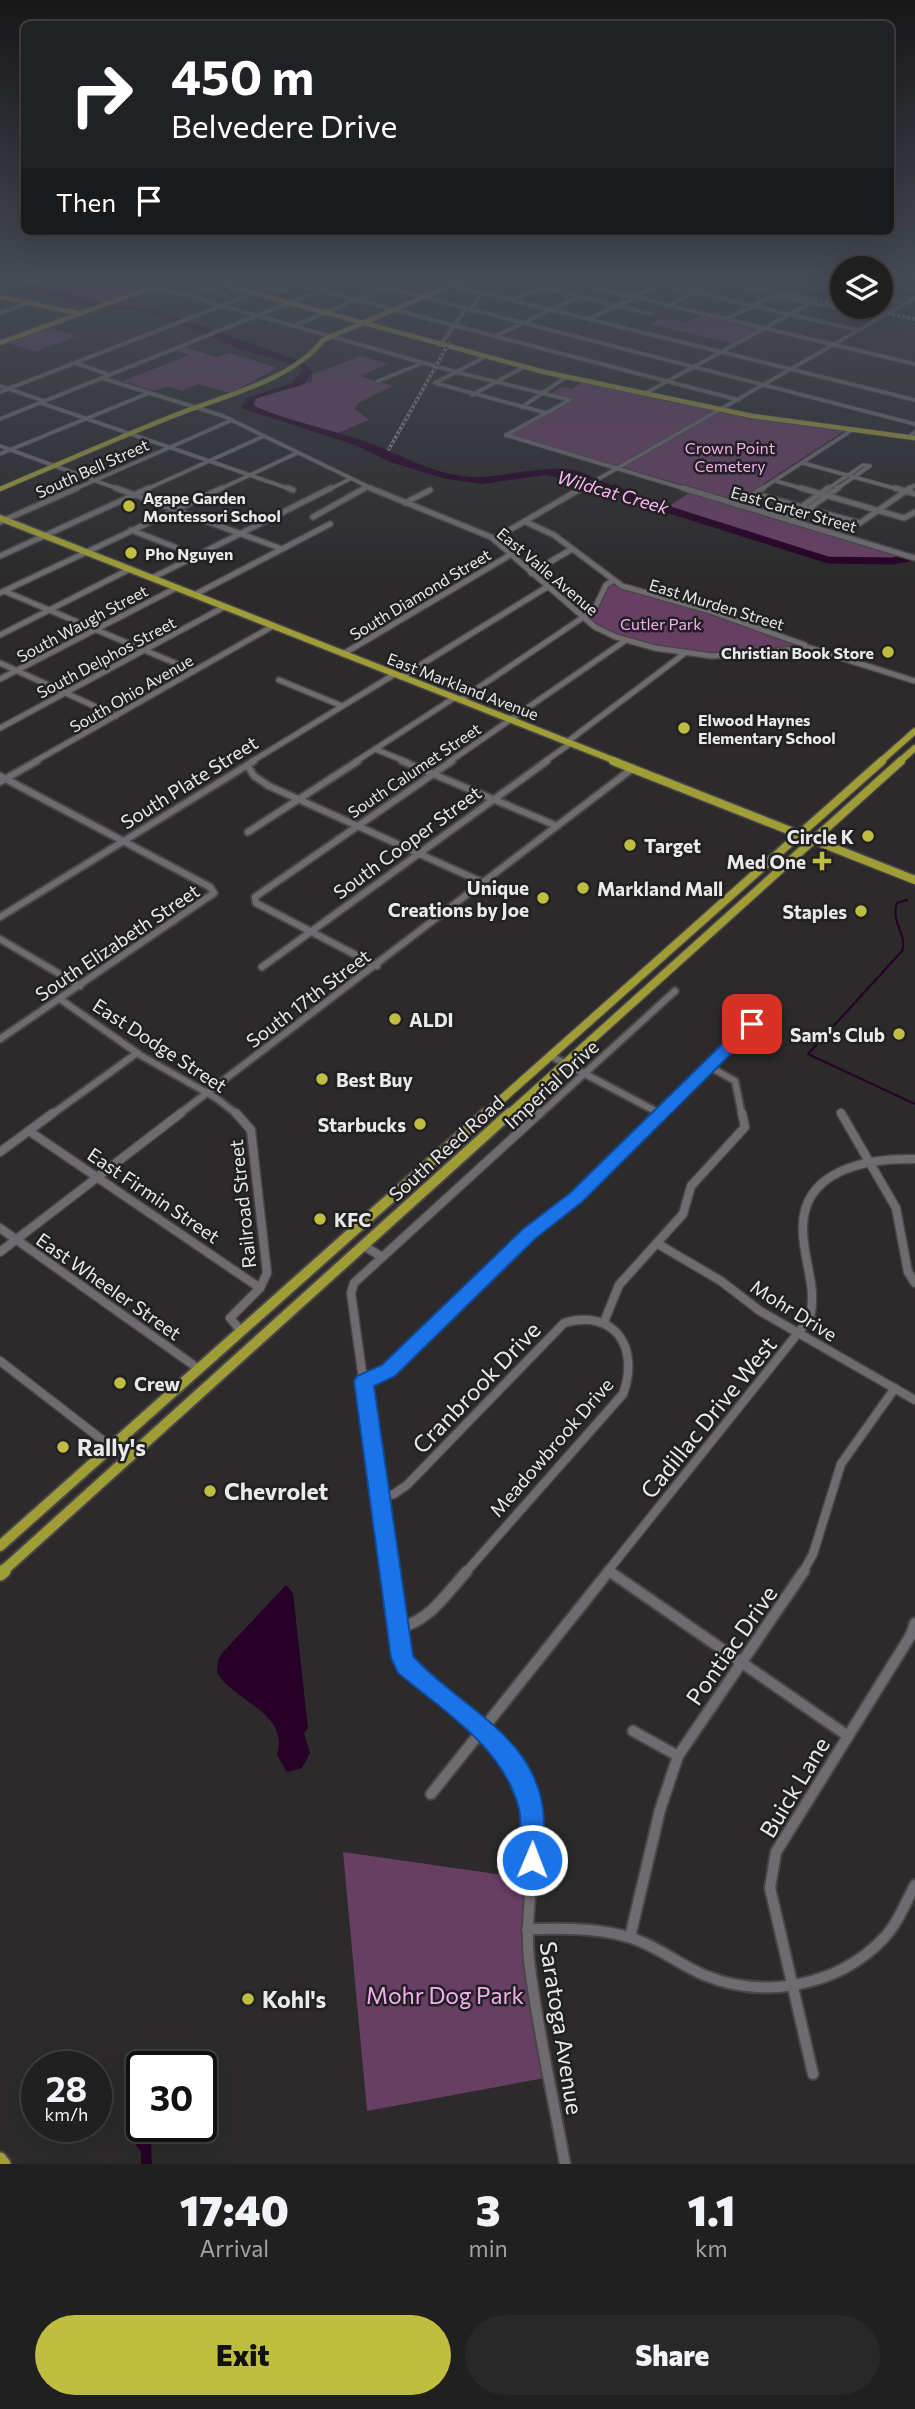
<!DOCTYPE html>
<style>
:root{--surface:#212020;--page:#292829;--text:#f1f3f6;--muted:#a2a3a5;--line:#3e3e3e;--accent:#c0be40}
body{margin:0;font-family:Commissioner,sans-serif;background:var(--page);color:var(--text);height:100vh;display:flex;flex-direction:column;font-size:26px;white-space:nowrap}
*{box-sizing:border-box;margin:0}
p{font-size:23px;color:var(--muted)}
.icon{flex:none;width:38px;height:38px;fill:none;stroke:currentColor;stroke-width:2;stroke-linecap:round;stroke-linejoin:round}
.map{position:relative;height:2164px;overflow:hidden}
.drawer{display:flex;flex-direction:column;background:var(--surface);flex:1}
.drawer>*{flex:none}
.hud{position:absolute;left:21px;top:21px;width:873px;height:214px;border-radius:10px;box-shadow:0 7px 28px #0002,0 0 0 2px var(--line);background:#202124;color:#fff;overflow:hidden}
.fabs{position:absolute;left:830px;top:256px;display:grid;gap:14px}
.fabs a{display:grid;place-items:center;width:63px;height:63px;border-radius:50%;background:var(--surface);box-shadow:0 7px 28px #0002,0 0 0 2px var(--line);font-size:35px}
.speed{position:absolute;left:21px;top:2051px;display:flex;gap:14px;font-size:35px;font-weight:700;text-align:center}
.speed>*{display:grid;place-content:center;width:91px;height:91px;border-radius:50%;background:var(--surface);box-shadow:0 7px 28px #0002,0 0 0 2px var(--line);line-height:1}
.speed small{font-size:18px;font-weight:400}
.speed .limit{border:4px solid #111;border-radius:10px;background:#fff;color:#111}
.pin{position:absolute;display:grid;place-items:center;width:60px;height:60px;color:#fff;margin:-30px;border-radius:14px;box-shadow:0 4px 10px #0006}
.me{position:absolute;width:77px;margin:-38px;rotate:1deg;stroke-linejoin:round;filter:drop-shadow(0 0 5px #0008)}
.turn{display:flex;align-items:center;gap:24px;height:147px;padding:0 35px;font-size:32px}
.turn .icon{width:91px;height:91px;stroke-width:2.5}
.turn b{display:block;font-size:49px;line-height:60px}
.then{display:flex;align-items:center;height:66px;padding:0 35px;background:#0003;gap:14px;font-size:26px}
.eta{display:flex;justify-content:space-evenly;align-items:center;height:119px;text-align:center}
.eta b{font-size:42px;font-weight:800;line-height:49px}
.primary-button{display:flex;gap:14px;margin-top:auto;padding:14px 35px}
.primary-button a{flex:1;height:80px;border-radius:42px;background:var(--accent);color:#111;font-size:28px;font-weight:800;line-height:80px;text-align:center}
.primary-button a+a{background:var(--page);color:var(--text)}
.map>svg:first-child{display:block}
.green{fill:#673f65}
.water{fill:#260026}
.lines{fill:none;stroke-linecap:round;stroke-linejoin:round}
.stream{stroke:#260026;stroke-width:2}
.river-far1{stroke:#260026;stroke-width:5}
.river{stroke:#260026;stroke-width:7}
.minor-far4-casing{stroke:#484648;stroke-width:5}
.minor-far3-casing{stroke:#484648;stroke-width:8}
.minor-far2-casing{stroke:#484648;stroke-width:10}
.minor-far1-casing{stroke:#484648;stroke-width:11}
.minor-casing{stroke:#484648;stroke-width:14}
.major-far4-casing{stroke:#484648;stroke-width:6}
.major-far3-casing{stroke:#484648;stroke-width:9}
.major-far2-casing{stroke:#484648;stroke-width:11}
.major-far1-casing{stroke:#484648;stroke-width:14}
.major-casing{stroke:#484648;stroke-width:17}
.minor-far4{stroke:#6f6c6f;stroke-width:3.5}
.minor-far3{stroke:#6f6c6f;stroke-width:5}
.minor-far2{stroke:#6f6c6f;stroke-width:6}
.minor-far1{stroke:#6f6c6f;stroke-width:8}
.minor{stroke:#6f6c6f;stroke-width:10}
.major-far4{stroke:#a09d37;stroke-width:4.5}
.major-far3{stroke:#a09d37;stroke-width:6}
.major-far2{stroke:#a09d37;stroke-width:8}
.major-far1{stroke:#a09d37;stroke-width:10}
.major{stroke:#a09d37;stroke-width:13}
.rail-casing{stroke:#939192;stroke-width:3.5}
.rail{stroke:#222022;stroke-width:2;stroke-dasharray:2.5;stroke-linecap:butt}
.route{fill:#1a73e8;stroke:#114b97;stroke-width:2}
.poi-dot{fill:#c0be40;stroke:#222022;stroke-width:2.5}
.labels{text-anchor:middle;dominant-baseline:central;stroke-width:5;stroke-linejoin:round;paint-order:stroke}
.far-park-label{font-size:16px;fill:#f5aef1;stroke:#222022}
.far-street-label{font-size:16px;fill:#ebeaeb;stroke:#222022}
.far-poi-label{font-size:16px;font-weight:bold;fill:#ebeaeb;stroke:#222022;text-anchor:start}
.far-water-label{font-size:18px;font-style:italic;fill:#feb7fb;stroke:#222022}
.street-label{font-size:19px;fill:#ebeaeb;stroke:#222022}
.poi-label{font-size:19px;font-weight:bold;fill:#ebeaeb;stroke:#222022;text-anchor:end}
.near-street-label{font-size:23px;fill:#ebeaeb;stroke:#222022}
.near-poi-label{font-size:23px;font-weight:bold;fill:#ebeaeb;stroke:#222022;text-anchor:start}
.near-park-label{font-size:23px;fill:#f5aef1;stroke:#222022}
</style>
<div class="map">
<svg width="915" height="2164" viewBox="0 0 915 2164">
<rect width="100%" height="100%" fill="#2c2a2b"/>
<g class="green">
<polygon points="15,279 127,279 146,286 104,302"/>
<polygon points="704,314 764,328 734,344 650,324 663,318 687,323"/>
<polygon points="50,328 77,336 35,352 8,343"/>
<polygon points="184,347 217,357 230,353 277,368 231,393 197,384 182,391 168,386 154,391 123,381 189,355 176,350"/>
<polygon points="361,356 388,364 360,376 393,386 358,403 355,409 369,420 338,433 268,413 254,405 257,396 304,381 311,383 313,374"/>
<polygon points="582,382 723,413 844,431 737,501 509,434 574,401 552,393 561,387 572,389"/>
<path d="M691 492 912 557C827 573 744 534 664 509Z"/>
<polygon points="612,581 816,649 701,656 616,637 584,618 594,610"/>
<polygon points="343,1852 530,1879 527,1929 550,2077 367,2111"/>
</g>
<g class="water">
<path d="M0 279H13L97 302 161 311 302 362 312 372 305 384 254 399V406C289 421 325 428 361 440 399 453 428 473 470 477 504 479 565 456 595 479L586 484 546 475 482 484 446 479 390 462 355 445 241 408 247 398 292 383 304 369 296 365 237 348 151 312 89 306 0 282Z"/>
<path d="M286 1585 293 1593 308 1728 304 1733 310 1753 302 1768 287 1772 277 1755C290 1713 235 1702 217 1673L218 1660 223 1652Z"/>
<polygon points="142,2124 150,2130 152,2164 141,2164 141,2151 129,2137 130,2128"/>
</g>
<g class="lines">
<path class="stream" d="M907 900 897 903C890 923 908 934 902 951L808 1054 915 1104"/>
<polyline class="river-far1" points="586,478 618,490"/>
<polyline class="river" points="615,488 632,498 828,560 892,561 915,557"/>
<defs>
<g id="minor-far4">
<polyline points="128,279 456,372 570,400"/>
<polyline points="276,279 739,400"/>
<polyline points="315,279 335,284"/>
<polyline points="353,279 915,424"/>
<polyline points="427,279 915,400"/>
<polyline points="558,279 915,364"/>
<polyline points="637,279 858,330"/>
<polyline points="797,279 842,289"/>
<polyline points="880,282 915,290"/>
<polyline points="535,286 651,314"/>
<polyline points="594,287 612,279"/>
<polyline points="272,288 287,292"/>
<polyline points="813,291 834,279"/>
<polyline points="221,295 235,289"/>
<polyline points="188,296 233,279"/>
<polyline points="633,297 670,279"/>
<polyline points="880,298 905,303"/>
<polyline points="512,300 540,288"/>
<polyline points="669,305 721,279"/>
<polyline points="471,310 482,293"/>
<polyline points="0,313 29,303"/>
<polyline points="589,319 634,298"/>
<polyline points="727,319 773,296 843,309"/>
<polyline points="293,326 406,279"/>
<polyline points="495,336 579,297"/>
<polyline points="440,345 466,309"/>
<polyline points="75,363 110,375"/>
<polyline points="102,378 223,416 375,490"/>
<polyline points="378,381 423,363"/>
<polyline points="435,383 546,413"/>
<polyline points="435,383 485,357"/>
<polyline points="0,386 44,401"/>
<polyline points="0,392 283,282"/>
<polyline points="644,394 811,303"/>
<polyline points="472,395 524,367"/>
<polyline points="41,403 293,490"/>
<polyline points="522,407 566,377"/>
<polyline points="0,419 348,279"/>
<polyline points="506,435 689,490"/>
<polyline points="506,435 570,400"/>
<polyline points="909,437 915,432"/>
<polyline points="0,446 121,490"/>
<polyline points="0,454 149,393"/>
<polyline points="803,463 901,490"/>
<polyline points="776,481 807,490"/>
<polyline points="73,490 232,420"/>
<polyline points="145,490 264,436"/>
<polyline points="218,490 297,453"/>
<polyline points="328,490 350,479"/>
<polyline points="361,490 367,487"/>
<polyline points="579,490 915,298"/>
<polyline points="760,490 852,430"/>
<polyline points="826,490 863,465 870,466 835,490"/>
<polyline points="908,490 915,485"/>
</g>
<g id="minor-far3">
<polyline points="116,488 282,549"/>
<polyline points="288,488 293,490"/>
<polyline points="370,488 491,537 595,627 616,637 655,648 712,656 810,648 915,681"/>
<polyline points="683,488 915,558"/>
<polyline points="801,488 904,518 915,512"/>
<polyline points="895,488 915,494"/>
<polyline points="755,494 860,523 910,488"/>
<polyline points="405,503 430,490"/>
<polyline points="737,505 763,488"/>
<polyline points="313,517 365,488"/>
<polyline points="784,519 828,488"/>
<polyline points="791,521 838,488"/>
<polyline points="0,522 77,488"/>
<polyline points="526,522 554,535 622,586 707,610 805,645"/>
<polyline points="131,530 175,547"/>
<polyline points="494,539 582,488"/>
<polyline points="0,556 149,488"/>
<polyline points="531,573 572,549"/>
<polyline points="152,578 331,488"/>
<polyline points="4,591 194,671"/>
<polyline points="0,593 222,488"/>
<polyline points="194,595 330,524"/>
<polyline points="0,635 130,569"/>
<polyline points="343,654 510,555"/>
<polyline points="0,663 116,716"/>
<polyline points="401,677 547,587"/>
<polyline points="0,679 176,588"/>
<polyline points="279,680 342,706"/>
<polyline points="460,700 594,610 606,585 612,581"/>
<polyline points="0,728 224,607"/>
<polyline points="567,742 685,653"/>
<polyline points="375,749 407,762"/>
<polyline points="34,762 273,626"/>
<polyline points="251,762 395,674"/>
<polyline points="355,762 454,698"/>
<polyline points="449,762 626,640"/>
<polyline points="544,762 571,743"/>
</g>
<g id="minor-far2">
<polyline points="402,761 557,826"/>
<polyline points="247,765 254,776 269,786 484,883"/>
<polyline points="0,776 210,887 214,893 0,1039"/>
<polyline points="0,782 37,761"/>
<polyline points="248,832 358,761"/>
<polyline points="0,917 254,761"/>
<polyline points="0,939 80,986"/>
<polyline points="377,966 256,903 255,897 452,761"/>
<polyline points="262,967 547,761"/>
<polyline points="60,999 140,1055 216,1098 238,1115"/>
<polyline points="551,1056 661,1114"/>
<polyline points="710,1067 735,1081 742,1115"/>
<polyline points="51,1115 137,1053"/>
<polyline points="178,1115 633,768"/>
<polyline points="539,1115 675,991"/>
<polyline points="661,1115 752,1024"/>
</g>
<g id="minor-far1">
<polyline points="236,1113 251,1130 267,1273 260,1288 230,1318 241,1331"/>
<polyline points="841,1113 896,1208 908,1272 915,1283"/>
<polyline points="29,1131 260,1288"/>
<polyline points="0,1152 53,1113"/>
<polyline points="0,1228 199,1369"/>
<polyline points="658,1244 721,1281 760,1311 915,1400"/>
<polyline points="364,1246 382,1257"/>
<polyline points="0,1252 181,1113"/>
<polyline points="604,1322 619,1285 683,1214 691,1186 745,1127 742,1113"/>
<polyline points="0,1361 127,1459"/>
<polyline points="364,1382 388,1371 530,1234 597,1179 663,1113"/>
<path d="M380 1498 394 1494 407 1485 564 1323C615 1308 640 1348 623 1394L466 1572"/>
<polyline points="390,1572 351,1293 354,1283 540,1113"/>
<path d="M607 1572 810 1318C817 1286 804 1263 803 1232 800 1170 866 1158 915 1159"/>
<polyline points="803,1572 813,1554 841,1464 895,1388"/>
</g>
<g id="minor">
<path d="M390 1571 402 1658 406 1666C466 1713 533 1759 533 1843 533 1882 525 1921 529 1960 537 2028 553 2096 565 2164"/>
<polyline points="609,1571 848,1736"/>
<path d="M398 1628C430 1621 446 1594 467 1571"/>
<polyline points="633,1731 678,1756"/>
<polyline points="431,1794 609,1571"/>
<path d="M527 1929C561 1929 595 1927 628 1937 656 1945 678 1964 704 1975 764 2000 837 1986 882 1940 897 1925 905 1904 915 1885"/>
<polyline points="630,1937 660,1810 678,1756 804,1571"/>
<polyline points="813,2074 770,1888 776,1852 911,1635 915,1623"/>
</g>
<g id="major-far4">
<polyline points="202,279 544,372 752,416 915,438"/>
<polyline points="0,297 77,313"/>
<polyline points="0,343 175,279"/>
<path d="M0 489C57 465 115 439 173 416 219 397 292 381 323 340L449 286 464 281 497 279"/>
</g>
<g id="major-far3">
<polyline points="0,518 618,762"/>
<polyline points="880,762 915,731"/>
<polyline points="899,762 915,748"/>
</g>
<g id="major-far2">
<polyline points="613,761 915,880"/>
<polyline points="484,1115 882,761"/>
<polyline points="508,1115 901,761"/>
</g>
<g id="major-far1">
<polyline points="0,1546 486,1113"/>
<polyline points="2,1572 510,1113"/>
</g>
<g id="major">
<polyline points="0,1574 4,1571"/>
<polyline points="0,2159 4,2164"/>
</g>
</defs>
<use href="#minor-far4" class="minor-far4-casing"/>
<use href="#minor-far3" class="minor-far3-casing"/>
<use href="#minor-far2" class="minor-far2-casing"/>
<use href="#minor-far1" class="minor-far1-casing"/>
<use href="#minor" class="minor-casing"/>
<use href="#major-far4" class="major-far4-casing"/>
<use href="#major-far3" class="major-far3-casing"/>
<use href="#major-far2" class="major-far2-casing"/>
<use href="#major-far1" class="major-far1-casing"/>
<use href="#major" class="major-casing"/>
<use href="#minor-far4" class="minor-far4"/>
<use href="#minor-far3" class="minor-far3"/>
<use href="#minor-far2" class="minor-far2"/>
<use href="#minor-far1" class="minor-far1"/>
<use href="#minor" class="minor"/>
<use href="#major-far4" class="major-far4"/>
<use href="#major-far3" class="major-far3"/>
<use href="#major-far2" class="major-far2"/>
<use href="#major-far1" class="major-far1"/>
<use href="#major" class="major"/>
<defs>
<g id="rail">
<polyline points="705,279 842,305"/>
<polyline points="851,306 915,319"/>
<polyline points="389,449 449,343"/>
</g>
</defs>
<use href="#rail" class="rail-casing"/>
<use href="#rail" class="rail"/>
</g>
<linearGradient id="sky" x2="0" y2="1"><stop stop-color="#181718"/><stop offset="0.48" stop-color="#454a55"/><stop offset="1" stop-color="#454a55" stop-opacity="0"/></linearGradient>
<rect width="915" height="582" fill="url(#sky)"/>
<path class="route" d="M752 1019 759 1024 757 1028 582 1202 536 1238 395 1376 374 1386 413 1656C461 1710 544 1738 544 1825 544 1840 546 1855 540 1868L532 1872 523 1868C515 1849 524 1828 519 1809 504 1748 444 1711 398 1673L391 1658 354 1381 357 1376 382 1365 523 1229 570 1193 746 1021Z"/>
<g class="poi-dot">
<circle cx="129" cy="506" r="7"/>
<circle cx="131" cy="553" r="7"/>
<circle cx="888" cy="652" r="7"/>
<circle cx="684" cy="728" r="7"/>
<circle cx="868" cy="836" r="7"/>
<circle cx="630" cy="845" r="7"/>
<path d="M818.5 850.5h7v7h7v7h-7v7h-7v-7h-7v-7h7z"/>
<circle cx="583" cy="888" r="7"/>
<circle cx="543" cy="898" r="7"/>
<circle cx="861" cy="911" r="7"/>
<circle cx="395" cy="1019" r="7"/>
<circle cx="899" cy="1034" r="7"/>
<circle cx="322" cy="1079" r="7"/>
<circle cx="420" cy="1124" r="7"/>
<circle cx="320" cy="1219" r="7"/>
<circle cx="120" cy="1383" r="7"/>
<circle cx="63" cy="1447" r="7"/>
<circle cx="210" cy="1491" r="7"/>
<circle cx="248" cy="1999" r="7"/>
</g>
<g class="labels">
<g class="far-park-label">
<text x="730" y="447">Crown Point<tspan x="730" dy="18">Cemetery</tspan></text>
<text x="661" y="623">Cutler Park</text>
</g>
<g class="far-street-label">
<text transform="translate(92 468) rotate(-24)">South Bell Street</text>
<text transform="translate(794 509) rotate(16)">East Carter Street</text>
<text transform="translate(548 571) rotate(40)">East Vaile Avenue</text>
<text transform="translate(420 594) rotate(-31)">South Diamond Street</text>
<text transform="translate(717 604) rotate(17)">East Murden Street</text>
<text transform="translate(82 623) rotate(-28)">South Waugh Street</text>
<text transform="translate(106 657) rotate(-28)">South Delphos Street</text>
<text transform="translate(463 686) rotate(21)">East Markland Avenue</text>
<text transform="translate(131 693) rotate(-30)">South Ohio Avenue</text>
<text transform="translate(414 770) rotate(-34)">South Calumet Street</text>
</g>
<g class="far-poi-label">
<text x="143" y="497">Agape Garden<tspan x="143" dy="18">Montessori School</tspan></text>
<text x="145" y="553">Pho Nguyen</text>
<text x="874" y="652" text-anchor="end">Christian Book Store</text>
<text x="698" y="719">Elwood Haynes<tspan x="698" dy="18">Elementary School</tspan></text>
</g>
<g class="far-water-label">
<text transform="translate(613 492) rotate(16)">Wildcat Creek</text>
</g>
<g class="street-label">
<text transform="translate(189 782) rotate(-32)">South Plate Street</text>
<text transform="translate(407 842) rotate(-36)">South Cooper Street</text>
<text transform="translate(117 942) rotate(-34)">South Elizabeth Street</text>
<text transform="translate(308 998) rotate(-37)">South 17th Street</text>
<text transform="translate(160 1045) rotate(33)">East Dodge Street</text>
<text transform="translate(551 1084) rotate(-43)">Imperial Drive</text>
<text transform="translate(446 1148) rotate(-42)">South Reed Road</text>
<text transform="translate(154 1195) rotate(34)">East Firmin Street</text>
<text transform="translate(242 1204) rotate(-96)">Railroad Street</text>
<text transform="translate(109 1286) rotate(35)">East Wheeler Street</text>
<text transform="translate(794 1310) rotate(32)">Mohr Drive</text>
<text transform="translate(551 1447) rotate(-49)">Meadowbrook Drive</text>
</g>
<g class="poi-label">
<text x="854" y="836">Circle K</text>
<text x="644" y="845" text-anchor="start">Target</text>
<text x="806" y="861">Med One</text>
<text x="529" y="887">Unique<tspan x="529" dy="22">Creations by Joe</tspan></text>
<text x="597" y="888" text-anchor="start">Markland Mall</text>
<text x="847" y="911">Staples</text>
<text x="409" y="1019" text-anchor="start">ALDI</text>
<text x="885" y="1034">Sam's Club</text>
<text x="336" y="1079" text-anchor="start">Best Buy</text>
<text x="406" y="1124">Starbucks</text>
<text x="334" y="1219" text-anchor="start">KFC</text>
<text x="134" y="1383" text-anchor="start">Crew</text>
</g>
<g class="near-street-label">
<text transform="translate(476 1387) rotate(-46)">Cranbrook Drive</text>
<text transform="translate(708 1417) rotate(-51)">Cadillac Drive West</text>
<text transform="translate(731 1645) rotate(-55)">Pontiac Drive</text>
<text transform="translate(794 1787) rotate(-59)">Buick Lane</text>
<text transform="translate(562 2028) rotate(81)">Saratoga Avenue</text>
</g>
<g class="near-poi-label">
<text x="77" y="1447">Rally's</text>
<text x="224" y="1491">Chevrolet</text>
<text x="262" y="1999">Kohl's</text>
</g>
<g class="near-park-label">
<text x="445" y="1995">Mohr Dog Park</text>
</g>
</g>
</svg>
<div class="fabs">
<a><svg class="icon" aria-label="layers" viewBox="0 0 24 24"><path d="M12 4l9 5-9 5-9-5zM3 14l9 5 9-5"/></svg></a>
</div>
<div class="speed"><div>28<small>km/h</small></div><div class="limit">30</div></div>
<div class="pin" style="left:752px;top:1024px;background:#d93025"><svg class="icon" aria-label="arrive" viewBox="0 0 24 24"><path d="M6 21V4h12l-3 4 3 4H6"/></svg></div>
<svg class="me" style="left:532px;top:1860px" viewBox="-20 -20 40 40"><circle r="17" fill="#1a73e8" stroke="#fff" stroke-width="3"/><path d="M0-11L8 9 0 5-8 9z" fill="#fff"/></svg>
<div class="hud">
<div class="turn"><svg class="icon" aria-label="right" viewBox="0 0 24 24"><path d="M7 20v-9h11M14 6l5 5-5 5"/></svg><div><b>450 m</b>Belvedere Drive</div></div>
<div class="then">Then<svg class="icon" aria-label="arrive" viewBox="0 0 24 24"><path d="M6 21V4h12l-3 4 3 4H6"/></svg></div>
</div>
</div>
<section class="drawer">
<div class="eta">
<div><b>17:40</b><p>Arrival</p></div>
<div><b>3</b><p>min</p></div>
<div><b>1.1</b><p>km</p></div>
</div>
<div class="primary-button"><a>Exit</a><a>Share</a></div>
</section>
